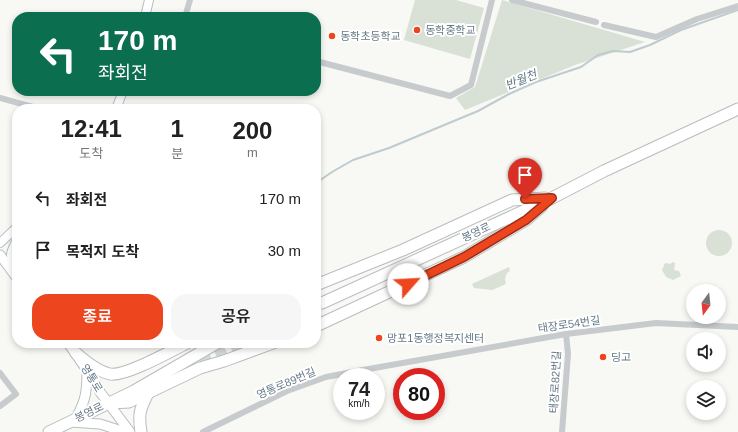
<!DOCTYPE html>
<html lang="ko">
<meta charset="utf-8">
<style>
:root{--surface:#fff;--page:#f6f6f6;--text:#222;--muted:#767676;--accent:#ed461f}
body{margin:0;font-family:Helvetica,"Noto Sans KR",sans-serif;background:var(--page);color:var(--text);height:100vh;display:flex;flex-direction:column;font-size:15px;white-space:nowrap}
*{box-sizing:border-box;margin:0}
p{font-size:13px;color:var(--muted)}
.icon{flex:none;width:22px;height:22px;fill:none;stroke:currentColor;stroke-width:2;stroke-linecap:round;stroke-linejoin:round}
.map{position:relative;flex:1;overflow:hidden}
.drawer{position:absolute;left:12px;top:104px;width:309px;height:244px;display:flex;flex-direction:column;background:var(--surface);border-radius:16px;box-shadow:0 2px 6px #0003}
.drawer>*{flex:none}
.guide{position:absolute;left:12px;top:12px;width:309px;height:84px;border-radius:16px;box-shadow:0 2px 6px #0003;background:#0b6e4f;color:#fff;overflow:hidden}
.needle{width:26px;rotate:195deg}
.tools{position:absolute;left:686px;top:284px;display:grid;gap:8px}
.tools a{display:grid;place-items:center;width:40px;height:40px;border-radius:50%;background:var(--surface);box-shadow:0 2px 6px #0003;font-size:20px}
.speed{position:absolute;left:333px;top:368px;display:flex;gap:8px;font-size:20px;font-weight:700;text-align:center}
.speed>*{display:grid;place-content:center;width:52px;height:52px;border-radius:50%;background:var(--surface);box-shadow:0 2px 6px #0003;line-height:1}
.speed small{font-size:10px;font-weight:400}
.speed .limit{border:6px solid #d22;background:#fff;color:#111}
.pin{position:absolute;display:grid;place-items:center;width:34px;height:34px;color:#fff;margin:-41px -17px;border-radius:50% 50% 50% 0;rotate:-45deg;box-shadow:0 0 4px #0007}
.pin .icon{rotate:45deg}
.me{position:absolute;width:44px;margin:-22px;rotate:64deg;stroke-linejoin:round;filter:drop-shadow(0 0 3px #0008)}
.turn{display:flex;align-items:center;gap:14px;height:84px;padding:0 20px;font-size:18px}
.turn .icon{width:52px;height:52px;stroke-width:2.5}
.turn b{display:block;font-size:28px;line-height:34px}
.eta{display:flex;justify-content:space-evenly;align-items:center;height:68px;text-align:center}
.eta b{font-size:24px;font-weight:600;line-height:28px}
.button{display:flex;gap:8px;margin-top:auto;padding:8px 20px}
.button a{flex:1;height:46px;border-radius:16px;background:var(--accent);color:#fff;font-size:16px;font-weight:600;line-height:46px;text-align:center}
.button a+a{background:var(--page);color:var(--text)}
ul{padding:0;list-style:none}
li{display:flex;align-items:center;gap:12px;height:52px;padding:0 20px}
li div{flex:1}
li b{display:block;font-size:15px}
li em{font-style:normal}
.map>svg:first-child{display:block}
.green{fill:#d9e0d5}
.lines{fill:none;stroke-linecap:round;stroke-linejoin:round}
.stream{stroke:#becbcf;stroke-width:2}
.highway-tunnel{stroke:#d3d8d9;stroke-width:11;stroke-dasharray:11 5.5;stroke-linecap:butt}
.secondary-casing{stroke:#b7bdc1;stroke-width:10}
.primary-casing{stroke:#babec2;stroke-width:11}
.highway-casing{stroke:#b9bdc0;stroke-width:13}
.street{stroke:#c7cbce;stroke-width:6}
.secondary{stroke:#fff;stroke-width:8}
.primary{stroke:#fff;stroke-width:9}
.highway{stroke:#fff;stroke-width:11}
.route-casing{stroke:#9a2e14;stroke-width:10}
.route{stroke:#ed461f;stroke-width:7}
.poi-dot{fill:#ed461f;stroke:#fff;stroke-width:1.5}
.labels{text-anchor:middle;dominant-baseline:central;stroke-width:4;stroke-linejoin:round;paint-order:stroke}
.poi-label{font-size:11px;fill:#657987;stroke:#fff;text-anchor:start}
.street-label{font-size:11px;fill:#657987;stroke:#fff}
.water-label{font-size:12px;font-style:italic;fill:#607b83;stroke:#fff}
</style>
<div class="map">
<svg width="738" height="432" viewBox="0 0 738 432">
<rect width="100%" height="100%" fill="#f8f8f4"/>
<g class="green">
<polygon points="415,0 456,0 484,8 470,59 404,40"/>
<polygon points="502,0 645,42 575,65 465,110 456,98 475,87"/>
<circle cx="719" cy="243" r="13"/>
<polygon points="672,262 675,263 674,270 679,271 681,276 673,280 666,277 662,270 665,263 671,264"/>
<polygon points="509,267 510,271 507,273 505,279 506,284 492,290 474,288 472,284"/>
</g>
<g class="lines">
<polyline class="stream" points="316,183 332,172 353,160 389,148 478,111 509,94 536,82 581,67 598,55 613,51 630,52 650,45 681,30 738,10"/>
<polyline class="highway-tunnel" points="186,369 240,343"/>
<defs>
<g id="secondary">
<polyline points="145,17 149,0"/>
<polyline points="116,109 123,91"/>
<path d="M17 240C9 254 9 256 17 270"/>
<polyline points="0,243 17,227"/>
</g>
<g id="primary">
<polyline points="0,255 17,278"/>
<polyline points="68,343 96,383 100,392 130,432"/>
<path d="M76 418C86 400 87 391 87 370"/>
<polyline points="70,422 100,424 125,432"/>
</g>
<g id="highway">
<polyline points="316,285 403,250 512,200 545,198"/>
<polyline points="322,303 552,198 604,171 738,109"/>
<polyline points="316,326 464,257 526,220 542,206"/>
<path d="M76 353C86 362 97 371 110 374 125 377 171 351 187 343"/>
<polyline points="112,403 129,402 200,368 224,361 273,343"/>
<polyline points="49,432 134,391 217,343"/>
<path d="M141 432C138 414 140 409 148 393"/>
</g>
</defs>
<use href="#secondary" class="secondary-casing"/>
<use href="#primary" class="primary-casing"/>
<use href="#highway" class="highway-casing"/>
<g class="street">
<polyline points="512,0 596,22"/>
<polyline points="185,17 190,0"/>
<polyline points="604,25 656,37 697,19 738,6"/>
<polyline points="316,61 450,96 471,85 492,0"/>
<polyline points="0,98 40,109"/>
<polyline points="0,373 16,394 0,406"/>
<polyline points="203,432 287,391 326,377 363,370 566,334 656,323 738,327"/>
<polyline points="562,432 568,354 566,334"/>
</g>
<use href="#secondary" class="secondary"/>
<use href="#primary" class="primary"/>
<use href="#highway" class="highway"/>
</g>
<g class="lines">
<defs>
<polyline id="route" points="408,284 464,257 526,220 552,198 525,199"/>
</defs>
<use href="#route" class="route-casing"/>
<use href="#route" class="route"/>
</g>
<g class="poi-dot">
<circle cx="417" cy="30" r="4"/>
<circle cx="332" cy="36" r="4"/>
<circle cx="379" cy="338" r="4"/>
<circle cx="603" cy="357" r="4"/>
</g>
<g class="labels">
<g class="poi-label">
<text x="425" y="30">동학중학교</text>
<text x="340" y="36">동학초등학교</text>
<text x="387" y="338">망포1동행정복지센터</text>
<text x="611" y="357">딩고</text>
</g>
<g class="street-label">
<text transform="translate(476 232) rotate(-25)">봉영로</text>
<text transform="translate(569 324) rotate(-8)">태장로54번길</text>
<text transform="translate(92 378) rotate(58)">영통로</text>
<text transform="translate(555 382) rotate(-87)">태장로82번길</text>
<text transform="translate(286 383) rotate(-23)">영통로89번길</text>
<text transform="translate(89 412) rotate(-26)">봉영로</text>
</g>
<g class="water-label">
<text transform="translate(521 80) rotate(-22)">반월천</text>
</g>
</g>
</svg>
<div class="tools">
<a><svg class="needle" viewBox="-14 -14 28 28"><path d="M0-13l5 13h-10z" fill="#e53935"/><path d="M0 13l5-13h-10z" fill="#767676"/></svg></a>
<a><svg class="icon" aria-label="sound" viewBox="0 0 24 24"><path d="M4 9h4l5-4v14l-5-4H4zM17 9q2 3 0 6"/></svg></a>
<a><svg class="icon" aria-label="layers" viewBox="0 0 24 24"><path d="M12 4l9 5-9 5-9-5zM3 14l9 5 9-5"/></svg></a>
</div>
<div class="speed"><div>74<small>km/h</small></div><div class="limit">80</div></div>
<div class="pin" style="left:525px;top:199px;background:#d93025"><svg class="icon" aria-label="arrive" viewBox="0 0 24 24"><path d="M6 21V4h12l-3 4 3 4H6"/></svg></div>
<svg class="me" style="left:408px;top:284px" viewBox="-20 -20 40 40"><circle r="19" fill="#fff"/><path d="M0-13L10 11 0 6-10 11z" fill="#ed461f"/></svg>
<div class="guide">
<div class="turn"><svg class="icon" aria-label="left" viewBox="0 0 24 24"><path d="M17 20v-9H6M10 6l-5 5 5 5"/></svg><div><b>170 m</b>좌회전</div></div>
</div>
<section class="drawer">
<div class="eta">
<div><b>12:41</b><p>도착</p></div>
<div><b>1</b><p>분</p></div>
<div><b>200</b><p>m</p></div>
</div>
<ul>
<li><svg class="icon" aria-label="left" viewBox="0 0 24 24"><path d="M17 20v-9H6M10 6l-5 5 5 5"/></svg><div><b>좌회전</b></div><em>170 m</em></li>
<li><svg class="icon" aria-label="arrive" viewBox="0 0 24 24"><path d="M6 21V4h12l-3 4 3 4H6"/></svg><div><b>목적지 도착</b></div><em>30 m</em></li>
</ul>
<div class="button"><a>종료</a><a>공유</a></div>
</section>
</div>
